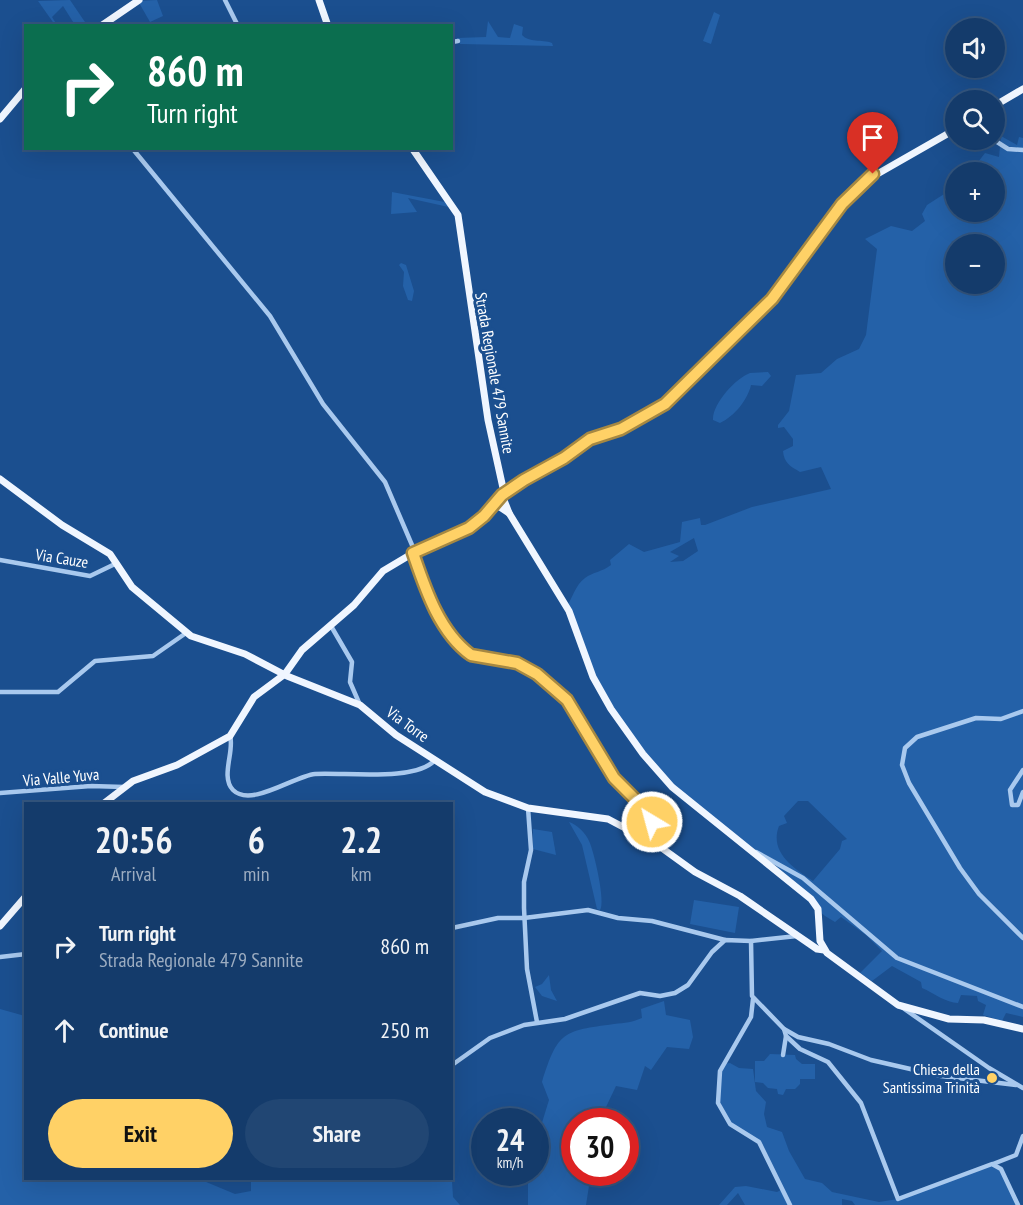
<!DOCTYPE html>
<meta charset="utf-8">
<style>
:root{--surface:#143b6b;--page:#214673;--text:#f1f3f6;--muted:#9dadc1;--line:#33557e;--accent:#ffd166}
body{margin:0;font-family:"PT Sans Narrow",sans-serif;background:var(--page);color:var(--text);height:100vh;display:flex;flex-direction:column;font-size:22px;white-space:nowrap}
*{box-sizing:border-box;margin:0}
p{font-size:20px;color:var(--muted)}
.icon{flex:none;width:33px;height:33px;fill:none;stroke:currentColor;stroke-width:2;stroke-linecap:round;stroke-linejoin:round}
.map{position:relative;flex:1;overflow:hidden}
.drawer{position:absolute;left:24px;top:802px;width:429px;height:378px;display:flex;flex-direction:column;background:var(--surface);border-radius:0px;box-shadow:0 6px 24px #0002,0 0 0 2px var(--line)}
.drawer>*{flex:none}
.top-card{position:absolute;left:24px;top:24px;width:429px;height:126px;border-radius:0px;box-shadow:0 6px 24px #0002,0 0 0 2px var(--line);background:#0b6e4f;color:#fff;overflow:hidden}
.tools{position:absolute;left:945px;top:18px;display:grid;gap:12px}
.tools a{display:grid;place-items:center;width:60px;height:60px;border-radius:50%;background:var(--surface);box-shadow:0 6px 24px #0002,0 0 0 2px var(--line);font-size:30px}
.speed{position:absolute;left:471px;top:1108px;display:flex;gap:12px;font-size:30px;font-weight:700;text-align:center}
.speed>*{display:grid;place-content:center;width:78px;height:78px;border-radius:50%;background:var(--surface);box-shadow:0 6px 24px #0002,0 0 0 2px var(--line);line-height:1}
.speed small{font-size:15px;font-weight:400}
.speed .limit{border:9px solid #d22;background:#fff;color:#111}
.pin{position:absolute;display:grid;place-items:center;width:51px;height:51px;color:#fff;margin:-62px -26px;border-radius:50% 50% 50% 0;rotate:-45deg;box-shadow:0 0 6px #0007}
.pin .icon{rotate:45deg}
.me{position:absolute;width:66px;margin:-33px;rotate:323deg;stroke-linejoin:round;filter:drop-shadow(0 0 4px #0008)}
.turn{display:flex;align-items:center;gap:21px;height:126px;padding:0 24px;font-size:27px}
.turn .icon{width:78px;height:78px;stroke-width:2.5}
.turn b{display:block;font-size:42px;line-height:51px}
.eta{display:flex;justify-content:space-evenly;align-items:center;height:102px;text-align:center}
.eta b{font-size:36px;font-weight:800;line-height:42px}
.primary-button{display:flex;gap:12px;margin-top:auto;padding:12px 24px}
.primary-button a{flex:1;height:69px;border-radius:36px;background:var(--accent);color:#111;font-size:24px;font-weight:800;line-height:69px;text-align:center}
.primary-button a+a{background:var(--page);color:var(--text)}
ul{padding:0;list-style:none}
li{display:flex;align-items:center;gap:18px;height:84px;padding:0 24px}
li div{flex:1}
li b{display:block;font-size:22px}
li em{font-style:normal}
.map>svg:first-child{display:block}
.green{fill:#2461a8;fill-rule:evenodd}
.lines{fill:none;stroke-linecap:round;stroke-linejoin:round}
.minor{stroke:#a9c9ee;stroke-width:4.5}
.major{stroke:#f0f6ff;stroke-width:7}
.route-casing{stroke:#a68842;stroke-width:15}
.route{stroke:#ffd166;stroke-width:10}
.poi-dot{fill:#ffd166;stroke:#1b4f8f;stroke-width:2}
.labels{text-anchor:middle;dominant-baseline:central;stroke-width:6;stroke-linejoin:round;paint-order:stroke}
.street-label{font-size:16px;fill:#fff;stroke:#1b4f8f}
.poi-label{font-size:16px;fill:#fff;stroke:#1b4f8f;text-anchor:end}
</style>
<div class="map">
<svg width="1023" height="1205" viewBox="0 0 1023 1205">
<rect width="100%" height="100%" fill="#1b4f8f"/>
<g class="green">
<polygon points="70,0 87,25 75,25 63,6 52,17 57,25 55,25 38,1"/>
<polygon points="157,0 163,16 150,22 138,1"/>
<polygon points="714,12 720,15 711,44 703,41"/>
<path d="M488 21 498 37 510 38 514 24 523 27 522 35C529 43 542 39 552 43L553 46 460 44 457 38 486 37Z"/>
<path d="M1001 136 1017 145 1019 137 1023 138V1017L1006 1013 1002 1021 983 1015 986 1005 978 1001 977 996 961 995 958 1003C946 1003 934 993 922 988L921 982 892 966 872 981 860 973 882 951 866 935 841 917 835 922 825 916 665 781 593 677 566 607C573 598 575 585 585 578 593 572 602 572 611 565L610 560 629 544 644 552 680 542 682 522 700 518 701 525H705L752 507 831 489 821 467 800 472C790 466 784 463 783 451L793 446V439L784 427 778 428V425L789 411 796 375 821 373 837 359 859 349 866 335 877 249 865 239 891 226 912 231 925 221 922 214 927 205 955 187 956 212H994V172H981L975 166 985 153 999 157ZM956 244H994V284H956ZM694 538 698 551 683 561 670 562 679 556 670 552ZM798 801H808L847 839 842 841 840 849 813 881C793 868 769 852 779 826L787 823 784 816Z"/>
<polygon points="392,192 450,203 453,208 408,198 417,212 391,214"/>
<polygon points="401,263 406,265 414,291 412,301 408,300 403,286 404,272 399,265"/>
<path d="M750 373 768 372 771 376 762 386 751 385C748 399 735 416 720 423L713 420C712 404 736 378 750 373Z"/>
<path d="M569 822C576 824 586 833 589 841 594 851 606 903 600 910L597 909 582 845Z"/>
<polygon points="533,829 552,832 556,855 533,849"/>
<polygon points="694,900 739,907 735,933 690,924"/>
<polygon points="549,975 551,990 557,1001 542,996 535,987 542,984"/>
<path d="M664 1001 666 1015 690 1020 693 1037 689 1049 667 1047 651 1070 645 1066 637 1090 616 1086 606 1107 607 1118 614 1122H574V1173H591L586 1205H528V1173H536V1142L549 1100 542 1082C558 1031 563 1031 614 1024 625 1023 633 1022 642 1018L641 1009Z"/>
<polygon points="0,1009 25,1016 26,1179 199,1179 235,1194 251,1191 251,1179 391,1179 398,1182 402,1179 447,1179 452,1181 453,1197 460,1205 0,1205"/>
<polygon points="770,1054 795,1055 796,1059 802,1064 815,1064 815,1079 800,1079 800,1084 795,1089 786,1089 783,1095 778,1094 777,1089 768,1088 763,1083 755,1082 755,1061 764,1061"/>
<polygon points="730,1063 739,1068 753,1069 756,1091 766,1102 764,1114 767,1127 782,1132 789,1151 805,1179 822,1183 832,1192 879,1202 898,1199 992,1164 997,1165 1018,1205 855,1205 852,1201 842,1199 842,1205 745,1205 738,1193 727,1205 719,1205 735,1187 746,1186 777,1192 781,1190 759,1142 733,1127 718,1103 722,1064"/>
</g>
<g class="lines">
<g class="minor">
<polyline points="225,0 238,26"/>
<polyline points="452,42 458,41"/>
<polyline points="994,140 1008,149 1023,150"/>
<polyline points="132,148 270,316 323,404 385,482 415,552"/>
<polyline points="413,553 434,607 445,626 468,653 517,663 538,674 567,700 613,778 646,810 657,834 659,846"/>
<polyline points="0,560 90,576 117,563"/>
<polyline points="331,626 352,662 350,682 360,705"/>
<polyline points="0,692 58,692 95,661 153,656 186,633"/>
<polyline points="1023,711 1001,719 976,718 917,737 905,748 902,765 909,783 960,868 979,894 1023,938"/>
<path d="M230 736C235 750 220 777 233 790 251 808 294 776 315 774 344 772 416 782 435 760"/>
<polyline points="1023,770 1010,790 1012,805 1018,805 1023,792"/>
<polyline points="0,793 91,786 124,787"/>
<polyline points="528,808 531,850 524,882 524,908 527,969 537,1022"/>
<polyline points="756,852 803,878 897,958 1023,1007"/>
<polyline points="452,928 498,918 524,918 588,910 618,918 652,921 725,940"/>
<polyline points="751,941 752,996 784,1029 798,1037 829,1044 871,1060 941,1076 1016,1085"/>
<polyline points="0,957 26,954"/>
<polyline points="753,999 751,1017 720,1071 718,1103 730,1124 759,1142 790,1205"/>
<polyline points="903,1008 989,1068 1023,1088"/>
<polyline points="784,1029 786,1036 800,1049 828,1062 861,1103 898,1199 992,1164 1001,1169 1018,1205"/>
<polyline points="783,1055 786,1036"/>
<polyline points="452,1065 490,1038 524,1025 565,1019 640,993 660,996 675,993 688,985 712,952 725,940 751,941 797,936"/>
<polyline points="993,1164 1016,1155 1023,1136"/>
</g>
<g class="major">
<polyline points="319,0 328,26"/>
<polyline points="101,26 139,0"/>
<polyline points="994,106 1023,89"/>
<polyline points="0,119 26,88"/>
<polyline points="0,479 62,525 110,554 132,587 191,636 245,654 287,676 360,705 396,735 485,792 528,808 608,819 659,846 695,872 740,896 817,949 824,950"/>
<polyline points="492,507 500,507 509,513 569,611 593,677 611,709 643,754 672,787 811,899 818,909 820,941 827,953 898,1005 949,1019 984,1020 1023,1029"/>
<polyline points="509,513 502,495 590,439 621,429 665,404 773,299 842,204 865,181 956,129"/>
<polyline points="103,804 133,781 177,765 230,736 254,697 285,674 302,650 354,605 383,571 430,543 469,528 500,499 503,488 488,420 458,215 412,148"/>
<polyline points="0,926 26,896"/>
</g>
</g>
<g class="lines">
<defs>
<path id="route" d="M652 822 641 805 614 778 567 700 537 674 517 663 471 655C439 632 425 588 413 553L469 528 484 516 502 495 524 480 564 458 590 439 621 429 665 404 772 299 842 204 873 174"/>
</defs>
<use href="#route" class="route-casing"/>
<use href="#route" class="route"/>
</g>
<circle class="poi-dot" cx="992" cy="1078" r="6"/>
<g class="labels">
<g class="street-label">
<text transform="translate(495 373) rotate(80)">Strada Regionale 479 Sannite</text>
<text transform="translate(62 558) rotate(9)">Via Cauze</text>
<text transform="translate(408 724) rotate(36)">Via Torre</text>
<text transform="translate(61 777) rotate(-5)">Via Valle Yuva</text>
</g>
<g class="poi-label">
<text x="980" y="1069">Chiesa della<tspan x="980" dy="18">Santissima Trinità</tspan></text>
</g>
</g>
</svg>
<div class="tools">
<a><svg class="icon" aria-label="sound" viewBox="0 0 24 24"><path d="M4 9h4l5-4v14l-5-4H4zM17 9q2 3 0 6"/></svg></a>
<a><svg class="icon" aria-label="search" viewBox="0 0 24 24"><circle cx="10" cy="10" r="6"/><path d="M15 15l6 6"/></svg></a>
<a>+</a>
<a>−</a>
</div>
<div class="speed"><div>24<small>km/h</small></div><div class="limit">30</div></div>
<div class="pin" style="left:873px;top:174px;background:#d93025"><svg class="icon" aria-label="arrive" viewBox="0 0 24 24"><path d="M6 21V4h12l-3 4 3 4H6"/></svg></div>
<svg class="me" style="left:652px;top:822px" viewBox="-20 -20 40 40"><circle r="17" fill="#ffd166" stroke="#fff" stroke-width="3"/><path d="M0-11L8 9 0 5-8 9z" fill="#fff"/></svg>
<div class="top-card">
<div class="turn"><svg class="icon" aria-label="right" viewBox="0 0 24 24"><path d="M7 20v-9h11M14 6l5 5-5 5"/></svg><div><b>860 m</b>Turn right</div></div>
</div>
<section class="drawer">
<div class="eta">
<div><b>20:56</b><p>Arrival</p></div>
<div><b>6</b><p>min</p></div>
<div><b>2.2</b><p>km</p></div>
</div>
<ul>
<li><svg class="icon" aria-label="right" viewBox="0 0 24 24"><path d="M7 20v-9h11M14 6l5 5-5 5"/></svg><div><b>Turn right</b><p>Strada Regionale 479 Sannite</p></div><em>860 m</em></li>
<li><svg class="icon" aria-label="ahead" viewBox="0 0 24 24"><path d="M12 20V5M6 11l6-6 6 6"/></svg><div><b>Continue</b></div><em>250 m</em></li>
</ul>
<div class="primary-button"><a>Exit</a><a>Share</a></div>
</section>
</div>
